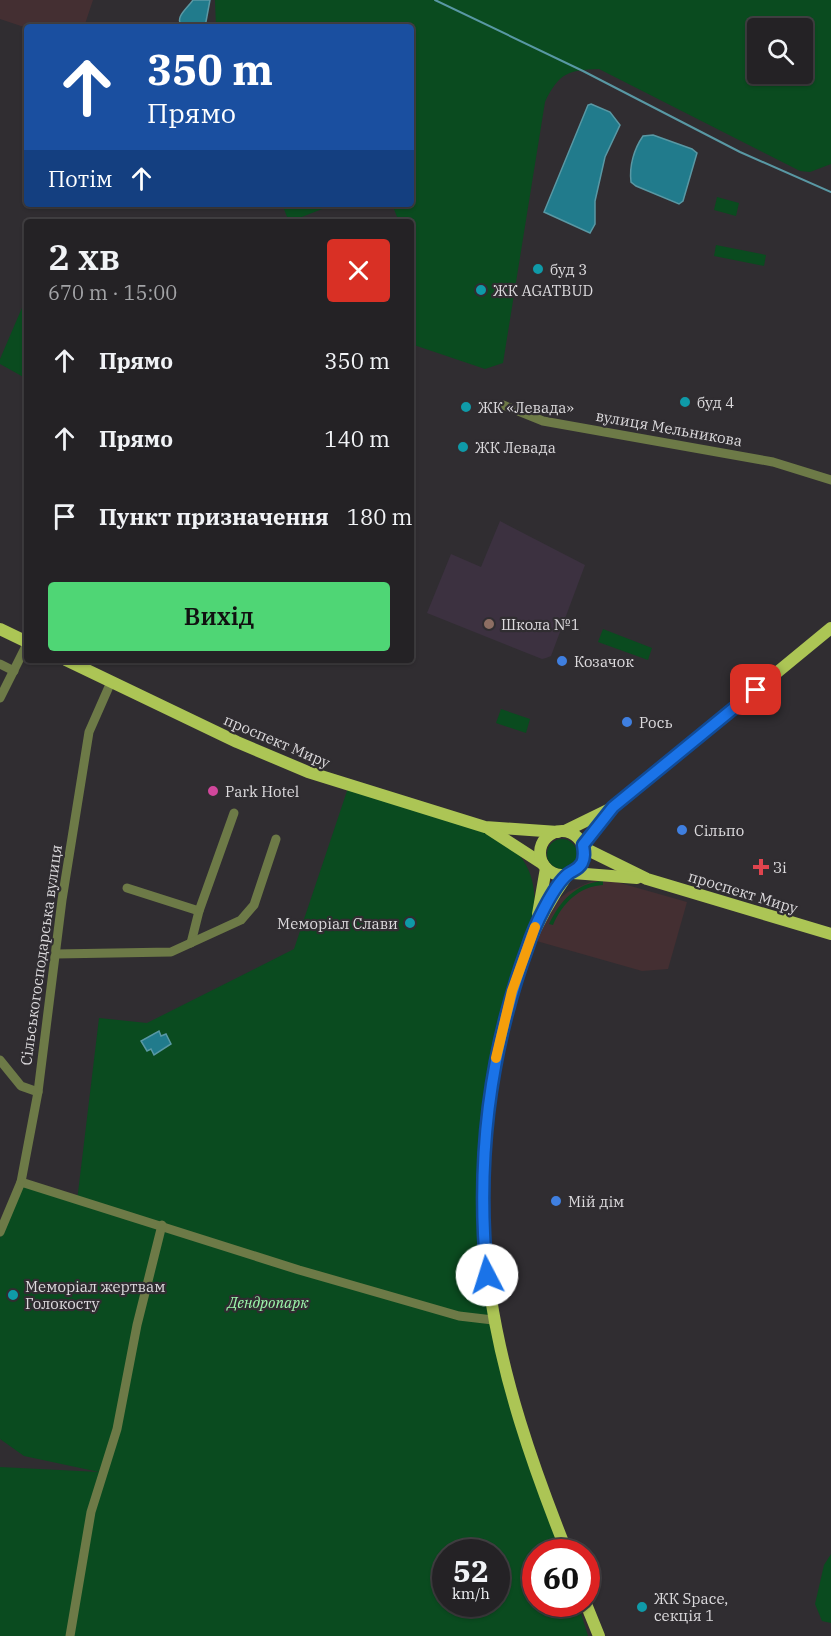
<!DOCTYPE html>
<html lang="uk">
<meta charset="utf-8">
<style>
:root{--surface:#242225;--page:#2c2a2d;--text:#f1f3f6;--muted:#a3a4a7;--line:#413f42;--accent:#4fd675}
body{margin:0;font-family:"IBM Plex Serif",serif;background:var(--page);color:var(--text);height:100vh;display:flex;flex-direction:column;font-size:22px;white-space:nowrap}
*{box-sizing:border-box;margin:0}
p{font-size:20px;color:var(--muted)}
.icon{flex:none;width:33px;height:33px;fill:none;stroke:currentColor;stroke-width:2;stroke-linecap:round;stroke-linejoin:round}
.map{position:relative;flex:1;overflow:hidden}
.side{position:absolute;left:24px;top:219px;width:390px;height:444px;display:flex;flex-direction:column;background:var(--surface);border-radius:6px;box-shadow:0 2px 4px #0004,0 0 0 2px var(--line)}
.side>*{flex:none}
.hud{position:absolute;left:24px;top:24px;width:390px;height:183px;border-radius:6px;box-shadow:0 2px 4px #0004,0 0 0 2px var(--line);background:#1a4fa0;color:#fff;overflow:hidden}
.buttons{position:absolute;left:747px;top:18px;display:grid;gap:12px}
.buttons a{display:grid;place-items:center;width:66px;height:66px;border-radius:6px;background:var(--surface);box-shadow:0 2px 4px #0004,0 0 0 2px var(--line);font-size:30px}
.speed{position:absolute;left:432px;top:1539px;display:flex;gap:12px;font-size:30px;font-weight:700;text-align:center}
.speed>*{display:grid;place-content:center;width:78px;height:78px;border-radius:50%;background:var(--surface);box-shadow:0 2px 4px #0004,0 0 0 2px var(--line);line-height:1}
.speed small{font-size:15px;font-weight:400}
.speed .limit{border:9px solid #d22;background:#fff;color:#111}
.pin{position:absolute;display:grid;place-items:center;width:51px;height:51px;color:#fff;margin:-26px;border-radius:12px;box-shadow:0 3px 9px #0006}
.me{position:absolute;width:66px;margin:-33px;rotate:355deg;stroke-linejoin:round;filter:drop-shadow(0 0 4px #0008)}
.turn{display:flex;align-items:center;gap:21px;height:126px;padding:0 24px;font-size:27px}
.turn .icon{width:78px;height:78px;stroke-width:2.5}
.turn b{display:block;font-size:42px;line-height:51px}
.then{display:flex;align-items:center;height:57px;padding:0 24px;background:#0003;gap:12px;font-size:22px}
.round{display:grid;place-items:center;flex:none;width:63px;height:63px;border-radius:6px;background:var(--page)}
.headline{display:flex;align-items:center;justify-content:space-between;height:102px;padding:0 24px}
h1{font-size:36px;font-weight:600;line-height:45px}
.cta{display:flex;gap:12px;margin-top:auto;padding:12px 24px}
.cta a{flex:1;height:69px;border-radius:6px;background:var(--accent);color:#111;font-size:24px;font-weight:600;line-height:69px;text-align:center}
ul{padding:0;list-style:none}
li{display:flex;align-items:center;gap:18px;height:78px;padding:0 24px}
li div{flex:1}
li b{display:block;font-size:22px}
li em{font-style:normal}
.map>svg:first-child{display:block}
.commercial{fill:#442f32}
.education{fill:#3c3140}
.green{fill:#0a4b1f;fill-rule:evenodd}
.water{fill:#217b8c;stroke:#5998a4;stroke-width:1.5}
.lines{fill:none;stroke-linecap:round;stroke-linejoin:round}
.stream{stroke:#5998a4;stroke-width:2}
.minor{stroke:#6d7a47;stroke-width:9}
.major{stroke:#acc555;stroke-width:12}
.route-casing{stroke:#114b97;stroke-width:15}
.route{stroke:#1a73e8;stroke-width:10}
.slow{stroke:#f59e0b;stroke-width:10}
.culture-dot{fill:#0f9aa8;stroke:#302d31;stroke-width:2}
.education-dot{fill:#8d6e63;stroke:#302d31;stroke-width:2}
.shop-dot{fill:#3f7fe0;stroke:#302d31;stroke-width:2}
.hotel-dot{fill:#d1479c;stroke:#302d31;stroke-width:2}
.health-dot{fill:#e0444e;stroke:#302d31;stroke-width:2}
.labels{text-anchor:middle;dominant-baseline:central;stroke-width:4.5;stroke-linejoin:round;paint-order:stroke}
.poi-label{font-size:15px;fill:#dcdadd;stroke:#302d31;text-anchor:start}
.street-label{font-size:15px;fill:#dcdadd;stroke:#302d31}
.park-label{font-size:15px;font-style:italic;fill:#9ef9ad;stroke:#302d31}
</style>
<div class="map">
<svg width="831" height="1636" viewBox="0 0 831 1636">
<rect width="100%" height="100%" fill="#302d31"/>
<g class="commercial">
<polygon points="0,0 93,0 84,27 27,28 0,19"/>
<polygon points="606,879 687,902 668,969 642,971 533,940 549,907 568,892 590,882"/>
</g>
<polygon class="education" points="500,521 585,565 551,656 546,658 542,659 427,613 451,554 481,567"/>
<g class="green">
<path d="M215 0H831V164L810 172 800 171 599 69C568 70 559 73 545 102L503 363 485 369 411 344V222H399L392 204H411V27H216ZM758 28H802V74H758Z"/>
<polygon points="717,197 739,203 736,216 714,210"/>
<polygon points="282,204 335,204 289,222"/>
<polygon points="716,245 766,255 764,266 714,256"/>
<polygon points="27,296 27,379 0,364 0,359"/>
<polygon points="603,629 652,648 648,660 598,642"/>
<polygon points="501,709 530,719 526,733 496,723"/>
<path d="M348 788C377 797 407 806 436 815 496 833 544 847 533 922L495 1046 480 1232 536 1483 560 1552H536V1604H578L588 1636H0V1467L99 1472 24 1456 0 1439V1238L23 1185 77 1201 99 1018 147 1023 294 949ZM446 1552H496V1604H446Z"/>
<circle cx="562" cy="854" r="15"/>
<path d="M603 881V885C579 886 562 904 553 925L549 924C560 901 576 883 603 881Z"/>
<polygon points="831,1554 831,1623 822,1621 815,1604 824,1565"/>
</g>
<g class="water">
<path d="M193 0H210L205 27H182C174 17 187 9 193 0Z"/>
<polygon points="591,104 610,112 620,125 605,157 595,201 595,224 590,233 544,212 588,105"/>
<path d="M653 135 692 149 697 153 683 201 679 204 636 186 631 182C629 166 634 149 643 136Z"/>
<polygon points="159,1031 161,1036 166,1034 171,1044 154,1055 151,1049 147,1051 141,1041"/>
</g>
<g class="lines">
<polyline class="stream" points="435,0 583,71 740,152 831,192"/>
<g class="minor">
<polyline points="503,405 543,421 773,462 831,480"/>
<polyline points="0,664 14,671"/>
<polyline points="0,698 27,644"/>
<polyline points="127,888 199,911"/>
<polyline points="191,943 199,911 234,813"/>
<polyline points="56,954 171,952 241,920 254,905 276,839"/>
<polyline points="0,1060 21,1086 38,1092"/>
<polyline points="21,1182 299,1270 459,1316 493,1320"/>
<polyline points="0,1232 21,1182 38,1092 62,900 89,732 111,682"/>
<polyline points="70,1636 91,1512 117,1429 137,1325 162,1225"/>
</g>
<g class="major">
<polyline points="0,629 27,642"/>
<polyline points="66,660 237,742 308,772 485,827 558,832"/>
<polyline points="489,829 543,864"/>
<polyline points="565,831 610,809"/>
<circle cx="562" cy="853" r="22"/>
<polyline points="583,845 613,807 831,628"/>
<polyline points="584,848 647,879 831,934"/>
<polyline points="573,873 637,878"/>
<polyline points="538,914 546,868"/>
<path d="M567 1552C495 1373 456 1220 503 1027 518 967 532 925 568 874"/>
<polyline points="586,1604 599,1636"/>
</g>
</g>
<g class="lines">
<defs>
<path id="route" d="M487 1275C476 1163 489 1052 528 946 534 927 553 886 568 874 573 870 578 870 582 863 585 857 584 852 583 845L613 807 756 690"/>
</defs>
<use href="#route" class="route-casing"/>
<use href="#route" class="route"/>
<polyline class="slow" points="496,1058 512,991 535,927"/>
</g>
<g class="culture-dot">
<circle cx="538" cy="269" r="6"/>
<circle cx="481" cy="290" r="6"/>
<circle cx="685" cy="402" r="6"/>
<circle cx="466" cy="407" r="6"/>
<circle cx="463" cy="447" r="6"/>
<circle cx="410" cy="923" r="6"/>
<circle cx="13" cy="1295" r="6"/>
<circle cx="642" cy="1607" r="6"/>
</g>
<circle class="education-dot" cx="489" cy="624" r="6"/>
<g class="shop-dot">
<circle cx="562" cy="661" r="6"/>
<circle cx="627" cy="722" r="6"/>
<circle cx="682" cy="830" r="6"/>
<circle cx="556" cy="1201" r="6"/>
</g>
<circle class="hotel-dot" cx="213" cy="791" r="6"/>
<path class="health-dot" d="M758 858h6v6h6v6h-6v6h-6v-6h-6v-6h6z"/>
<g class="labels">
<g class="poi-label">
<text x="550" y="269">буд 3</text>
<text x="493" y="290">ЖК AGATBUD</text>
<text x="697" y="402">буд 4</text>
<text x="478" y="407">ЖК «Левада»</text>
<text x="475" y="447">ЖК Левада</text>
<text x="501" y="624">Школа №1</text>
<text x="574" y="661">Козачок</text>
<text x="639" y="722">Рось</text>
<text x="225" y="791">Park Hotel</text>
<text x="694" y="830">Сільпо</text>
<text x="773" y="867">Зі</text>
<text x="398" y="923" text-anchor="end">Меморіал Слави</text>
<text x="568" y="1201">Мій дім</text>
<text x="25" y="1286">Меморіал жертвам<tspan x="25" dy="17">Голокосту</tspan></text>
<text x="654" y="1598">ЖК Space,<tspan x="654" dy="17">секція 1</tspan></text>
</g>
<g class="street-label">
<text transform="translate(669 428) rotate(10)">вулиця Мельникова</text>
<text transform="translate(277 741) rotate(23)">проспект Миру</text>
<text transform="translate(743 892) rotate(17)">проспект Миру</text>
<text transform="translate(41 955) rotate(-82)">Сільськогосподарська вулиця</text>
</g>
<g class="park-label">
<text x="268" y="1302">Дендропарк</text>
</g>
</g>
</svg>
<div class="buttons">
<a><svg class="icon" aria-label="search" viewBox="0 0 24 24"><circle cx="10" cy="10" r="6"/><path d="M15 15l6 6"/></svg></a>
</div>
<div class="speed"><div>52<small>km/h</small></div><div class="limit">60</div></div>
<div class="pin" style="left:756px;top:690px;background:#d93025"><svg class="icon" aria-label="arrive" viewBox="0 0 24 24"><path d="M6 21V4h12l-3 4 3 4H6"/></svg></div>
<svg class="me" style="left:487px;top:1275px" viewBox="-20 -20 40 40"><circle r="19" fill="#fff"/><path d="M0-13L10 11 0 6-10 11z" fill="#1a73e8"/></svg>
<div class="hud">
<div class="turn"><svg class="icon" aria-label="ahead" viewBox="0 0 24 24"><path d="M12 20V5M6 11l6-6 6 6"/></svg><div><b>350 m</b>Прямо</div></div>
<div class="then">Потім<svg class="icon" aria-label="ahead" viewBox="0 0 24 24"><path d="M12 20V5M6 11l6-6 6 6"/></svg></div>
</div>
<section class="side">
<div class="headline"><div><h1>2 хв</h1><p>670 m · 15:00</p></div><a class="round" style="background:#d93025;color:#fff"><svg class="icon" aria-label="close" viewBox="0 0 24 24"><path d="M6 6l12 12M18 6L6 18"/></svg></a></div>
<ul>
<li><svg class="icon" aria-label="ahead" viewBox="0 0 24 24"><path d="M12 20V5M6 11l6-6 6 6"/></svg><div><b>Прямо</b></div><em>350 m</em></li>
<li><svg class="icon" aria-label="ahead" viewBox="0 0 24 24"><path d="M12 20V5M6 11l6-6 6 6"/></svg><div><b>Прямо</b></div><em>140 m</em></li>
<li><svg class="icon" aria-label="arrive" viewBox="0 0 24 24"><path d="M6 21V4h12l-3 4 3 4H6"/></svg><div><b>Пункт призначення</b></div><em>180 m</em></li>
</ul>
<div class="cta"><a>Вихід</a></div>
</section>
</div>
